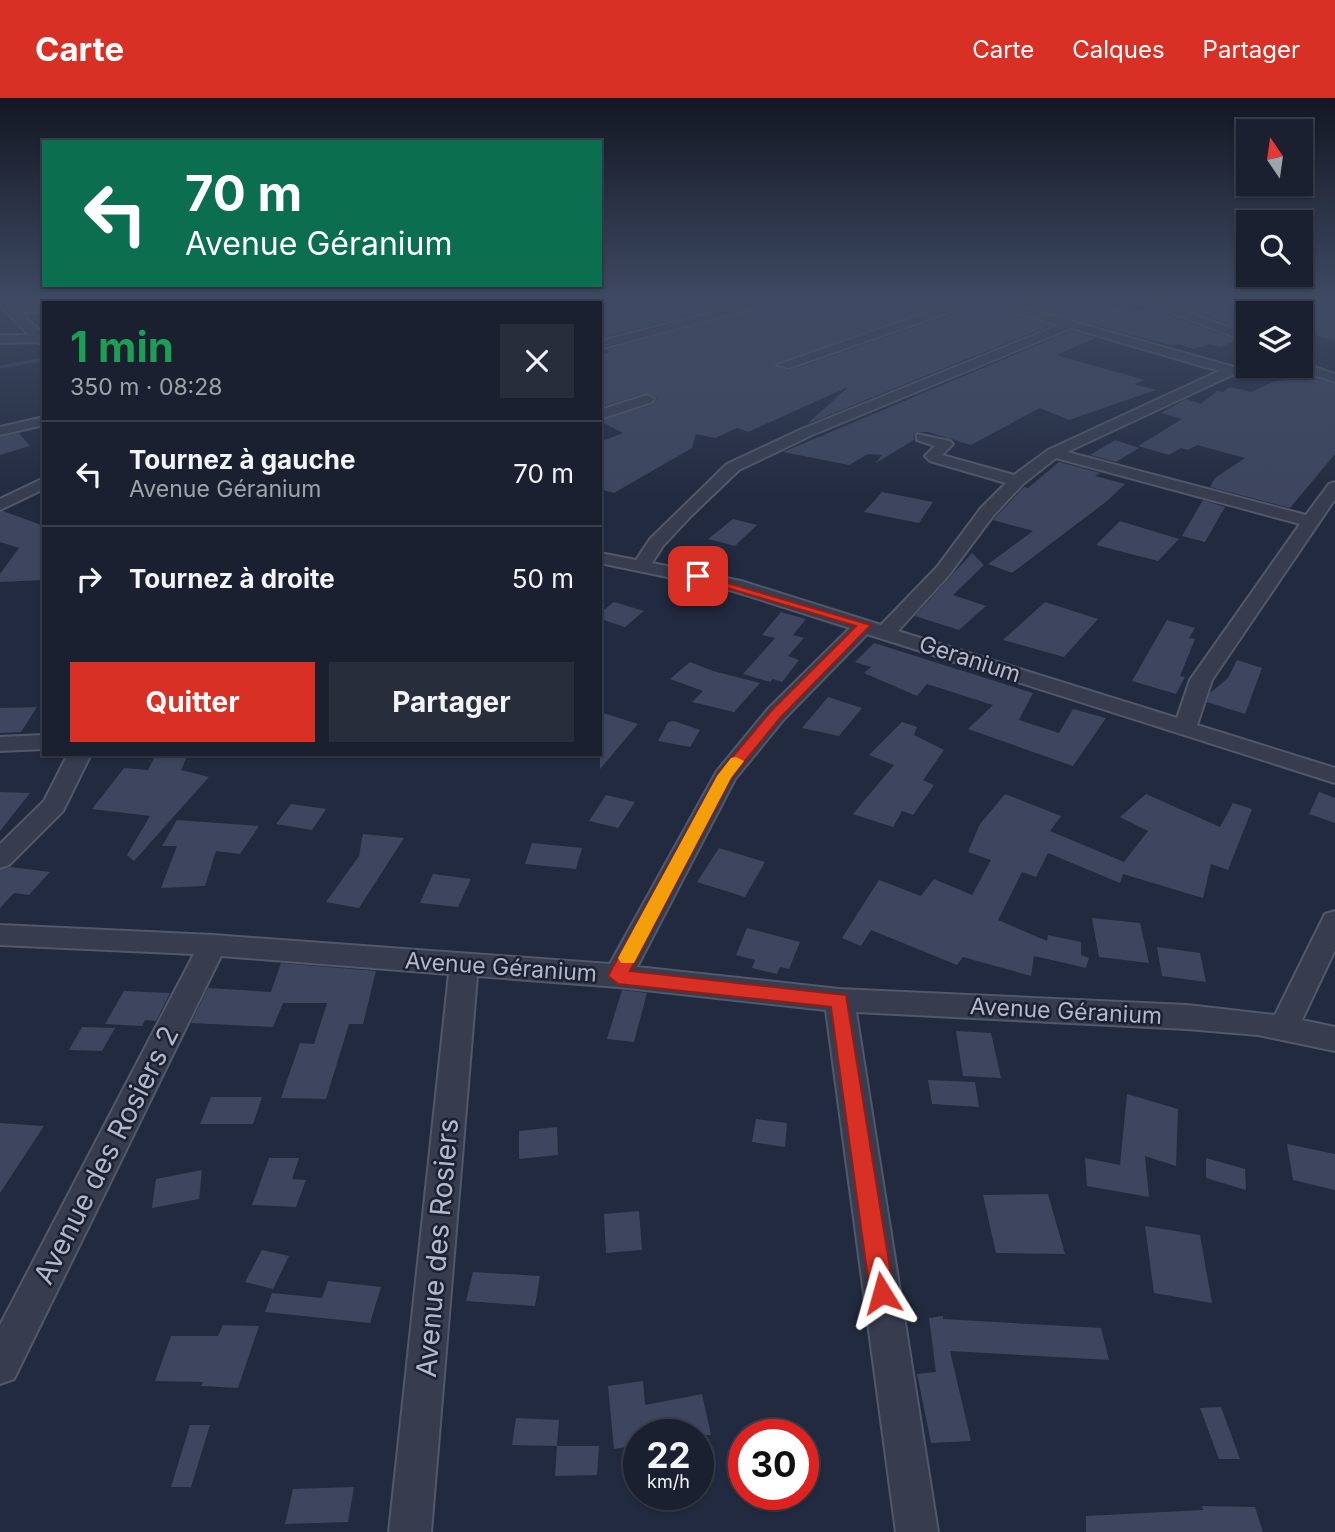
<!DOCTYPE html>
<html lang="fr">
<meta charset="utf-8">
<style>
:root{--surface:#1a202f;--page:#272d3b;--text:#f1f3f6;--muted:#9fa3aa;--line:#383e4b;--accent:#d93025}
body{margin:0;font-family:Inter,sans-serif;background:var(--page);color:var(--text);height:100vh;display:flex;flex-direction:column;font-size:26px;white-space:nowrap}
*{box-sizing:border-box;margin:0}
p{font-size:23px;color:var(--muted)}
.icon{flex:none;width:38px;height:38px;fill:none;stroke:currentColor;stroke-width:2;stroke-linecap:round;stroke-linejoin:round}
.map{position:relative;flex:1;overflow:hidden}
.sheet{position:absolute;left:42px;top:203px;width:560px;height:455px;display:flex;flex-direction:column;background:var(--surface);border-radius:0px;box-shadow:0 2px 5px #0004,0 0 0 2px var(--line)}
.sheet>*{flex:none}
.top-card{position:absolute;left:42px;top:42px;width:560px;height:147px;border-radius:0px;box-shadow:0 2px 5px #0004,0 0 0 2px var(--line);background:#0b6e4f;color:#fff;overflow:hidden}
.needle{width:46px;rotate:347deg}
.controls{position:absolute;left:1236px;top:21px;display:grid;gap:14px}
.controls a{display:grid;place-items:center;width:77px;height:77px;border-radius:0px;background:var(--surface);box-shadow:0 2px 5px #0004,0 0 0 2px var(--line);font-size:35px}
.speed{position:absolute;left:623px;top:1321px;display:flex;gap:14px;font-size:35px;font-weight:700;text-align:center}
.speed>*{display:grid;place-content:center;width:91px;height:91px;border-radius:50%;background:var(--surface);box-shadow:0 2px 5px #0004,0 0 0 2px var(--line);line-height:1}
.speed small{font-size:18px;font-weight:400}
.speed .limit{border:10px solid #d22;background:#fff;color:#111}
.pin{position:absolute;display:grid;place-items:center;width:60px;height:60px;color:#fff;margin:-30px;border-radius:14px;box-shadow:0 4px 10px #0006}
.me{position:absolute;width:77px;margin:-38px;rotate:352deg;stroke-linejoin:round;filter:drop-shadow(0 0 5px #0008)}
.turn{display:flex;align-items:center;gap:24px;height:147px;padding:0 28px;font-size:32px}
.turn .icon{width:91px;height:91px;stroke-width:2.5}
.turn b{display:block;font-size:49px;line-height:60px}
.round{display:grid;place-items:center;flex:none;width:74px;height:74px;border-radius:0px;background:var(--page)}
.summary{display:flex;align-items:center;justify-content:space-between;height:119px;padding:0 28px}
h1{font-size:42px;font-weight:700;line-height:52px;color:#1e9e55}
.cta{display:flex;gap:14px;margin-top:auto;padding:14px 28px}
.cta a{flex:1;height:80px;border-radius:0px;background:var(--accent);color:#fff;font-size:28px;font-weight:700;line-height:80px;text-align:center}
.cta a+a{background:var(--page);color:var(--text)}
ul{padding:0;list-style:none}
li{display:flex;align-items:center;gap:21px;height:105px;padding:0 28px;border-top:2px solid var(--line)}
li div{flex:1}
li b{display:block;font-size:26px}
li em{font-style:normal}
header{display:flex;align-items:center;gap:42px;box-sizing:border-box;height:98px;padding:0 35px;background:var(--accent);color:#fff}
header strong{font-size:33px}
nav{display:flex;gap:38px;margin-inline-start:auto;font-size:24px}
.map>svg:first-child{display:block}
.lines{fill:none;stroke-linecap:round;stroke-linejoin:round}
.stream{stroke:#344065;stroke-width:3.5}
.building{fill:#3e465f}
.minor-casing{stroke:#52586a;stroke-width:4}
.path{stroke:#43555d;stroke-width:2.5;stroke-dasharray:2.5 2.5;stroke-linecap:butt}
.minor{fill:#373d4f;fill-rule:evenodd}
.route{fill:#d93025;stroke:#8d1f18;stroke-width:2}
.slow{fill:#f59e0b}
.labels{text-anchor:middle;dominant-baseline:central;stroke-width:5;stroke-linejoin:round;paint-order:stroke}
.street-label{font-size:23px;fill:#b3b8ca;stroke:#1c2234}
.near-street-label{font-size:28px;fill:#b3b8ca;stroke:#1c2234}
</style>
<header>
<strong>Carte</strong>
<nav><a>Carte</a><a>Calques</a><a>Partager</a></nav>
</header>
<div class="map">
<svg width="1335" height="1434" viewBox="0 0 1335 1434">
<rect width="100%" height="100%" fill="#222a3f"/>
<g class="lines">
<g class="stream">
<polyline points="288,205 308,201"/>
<polyline points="0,269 44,261"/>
</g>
</g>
<g class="building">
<polygon points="600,201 657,208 685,201 757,201 600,240"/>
<polygon points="789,201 939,201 940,208 775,266 788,273 979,207 1051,227 807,326 848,289 748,334 737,330 715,340 696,336 692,350 614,395 600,391 600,344 623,335 600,323 653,306 657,300 646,295 600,309 600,257 611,254 606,252"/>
<polygon points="1045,201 1084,201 1133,214 1152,211 1235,242 1221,249 1210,246 1194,251 1178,246 1173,248 1026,208"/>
<polygon points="1203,201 1248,201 1273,209 1312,203 1335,211 1335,243 1300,232 1300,215 1248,215 1248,233 1173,206"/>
<polygon points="1071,233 1095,240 1056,257 1145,282 1134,286 1156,292 1069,322 1040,310 971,347 928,334 915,334 914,342 876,365 882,357 868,356 849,367 783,354"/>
<polygon points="1307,278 1335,286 1335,356 1290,410 1210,389 1215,380 1245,360 1197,347 1188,352 1181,350 1169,357 1138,348 1182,321 1161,315 1186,301 1201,306 1217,293 1223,294 1230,289 1252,294 1272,284"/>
<polygon points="19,335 30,348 0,357 0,339"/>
<polygon points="1115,342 1139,350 1116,364 1090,357"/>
<polygon points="1059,364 1100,375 1095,378 1125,386 1107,403 1012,475 988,466 1033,433 993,422 1024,389 1028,390"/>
<polygon points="882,394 933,404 919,425 864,414"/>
<polygon points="1203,402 1225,409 1205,444 1182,438"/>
<polygon points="3,413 44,428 44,482 0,484 0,476 19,450 0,444 0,414"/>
<polygon points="733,421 757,427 735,448 708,441"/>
<polygon points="1120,423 1179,441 1158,463 1096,447"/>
<polygon points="972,455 984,467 953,497 986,508 959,532 915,518"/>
<polygon points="614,504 644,513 625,529 600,521 600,515"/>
<polygon points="1045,504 1098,521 1064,559 1003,542"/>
<polygon points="781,514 806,521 793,537 804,540 788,558 799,562 782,584 773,581 770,584 743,576 775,540 762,537"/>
<polygon points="1167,522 1195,530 1189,540 1195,541 1180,578 1185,579 1176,596 1132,583"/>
<polygon points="874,545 1033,595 1019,622 1059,635 1073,611 1106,620 1073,668 968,631 993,607 927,586 917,598 864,575 871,569 855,564"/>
<polygon points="1237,562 1262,570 1245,616 1207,604 1210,595 1228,580"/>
<polygon points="690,564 713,573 760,585 734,614 692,604 703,593 670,581"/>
<polygon points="828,599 862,610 839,638 802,630"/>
<polygon points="37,609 21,634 0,635 0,610"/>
<polygon points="600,614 638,626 600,671"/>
<polygon points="674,623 700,632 690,649 658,643 668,624"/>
<polygon points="902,624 917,629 914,637 944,652 923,682 934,687 913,717 902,713 893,729 853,716 894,667 869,657"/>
<polygon points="156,656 188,656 181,672 209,679 134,763 127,757 150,718 92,711 124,670 148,672"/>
<polygon points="0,694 30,695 0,733"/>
<polygon points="1319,694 1335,700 1335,725 1309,716"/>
<polygon points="1005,696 1061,718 1050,733 1124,764 1148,733 1120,719 1146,696 1220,729 1233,705 1252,711 1228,772 1211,766 1203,800 1123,776 1120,785 1048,755 1036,779 1022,774 998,822 1047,843 1048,837 1081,844 1081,857 1089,860 1086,870 1034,858 1031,878 963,859 957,867 871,832 861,848 842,840 879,782 921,798 934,781 972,797 991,762 968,754 980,726"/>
<polygon points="606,697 635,704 618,730 589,723"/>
<polygon points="291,706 326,711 312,732 276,726"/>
<polygon points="177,722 259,728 240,756 216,753 205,788 161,790 177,748 162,748"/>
<polygon points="363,736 404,740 359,810 326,804 359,758"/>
<polygon points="532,745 582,750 576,771 525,766"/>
<polygon points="719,750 765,764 745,799 697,784"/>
<polygon points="11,769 50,774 29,797 14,795 0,810 0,772"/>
<polygon points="433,776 471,781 458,809 420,805"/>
<polygon points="1092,820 1140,825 1149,865 1099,859"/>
<polygon points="747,830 800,844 789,871 780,869 777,876 752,870 755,862 736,857"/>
<polygon points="1157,849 1200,855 1206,884 1162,878"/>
<polygon points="281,865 376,873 363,926 349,926 326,1001 281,1000 300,945 314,946 327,905 283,905 273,929 191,925 208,890 271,894"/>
<polygon points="622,892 647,895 634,944 607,941"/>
<polygon points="124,893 170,895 156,923 145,922 142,928 105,926"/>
<polygon points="82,929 115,930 102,953 69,952"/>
<polygon points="956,933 991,935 1001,980 963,978"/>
<polygon points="928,982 975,984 979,1009 932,1006"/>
<polygon points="1127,996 1178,1011 1176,1068 1145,1058 1149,1099 1087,1088 1085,1060 1120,1067"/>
<polygon points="211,999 262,999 253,1026 200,1026"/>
<polygon points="756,1021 787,1025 785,1049 752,1044"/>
<polygon points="0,1025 44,1028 0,1095"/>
<polygon points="557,1029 558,1057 519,1061 519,1033"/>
<polygon points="1287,1046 1335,1056 1335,1092 1293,1082"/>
<polygon points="269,1060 299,1060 292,1081 306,1082 296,1109 252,1107"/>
<polygon points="1206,1060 1245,1071 1246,1092 1206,1080"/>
<polygon points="202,1072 199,1101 152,1110 156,1081"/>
<polygon points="1048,1096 1065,1156 996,1155 983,1097"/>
<polygon points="639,1113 642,1152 606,1155 604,1116"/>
<polygon points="1145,1128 1200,1137 1212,1205 1154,1195"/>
<polygon points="262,1152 289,1158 273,1191 245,1184"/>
<polygon points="473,1174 540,1178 535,1208 466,1203"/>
<polygon points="328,1183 381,1189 370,1225 265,1214 272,1195 322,1200"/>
<polygon points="943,1218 943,1221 1101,1230 1109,1262 950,1253 971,1343 931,1345 917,1276 936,1274 929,1220"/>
<polygon points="223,1227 259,1228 238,1290 201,1288 203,1284 155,1283 171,1238 218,1238"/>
<polygon points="643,1283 645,1307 702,1296 711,1337 639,1337 639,1347 614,1351 608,1288"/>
<polygon points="1221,1309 1240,1361 1219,1361 1200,1310"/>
<polygon points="516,1320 559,1322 557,1348 512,1347"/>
<polygon points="190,1327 210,1327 191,1389 171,1389"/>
<polygon points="557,1348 599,1348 597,1377 555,1378"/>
<polygon points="354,1389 348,1424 285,1426 293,1391"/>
<polygon points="1202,1408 1255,1409 1263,1434 1086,1434 1086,1418 1203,1412"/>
</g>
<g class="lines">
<defs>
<g id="minor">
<polygon points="0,201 6,201 16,210 44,204 48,205 44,205 44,211 22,216 44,237 44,248 37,244 0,245 0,237 29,237 0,207"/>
<polygon points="58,201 81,201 73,205 48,205"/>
<polygon points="577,201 596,201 589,205 568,205"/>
<polygon points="767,201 786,201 600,251 600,243"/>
<path d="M967 201H993L1241 271 1300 268V264L1335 276V284L1298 272 1262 280 1232 277 1067 354 1306 417 1329 386 1335 384V401L1212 582 1197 627 1335 670V685L867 536 784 621 735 681 637 869 839 891 1187 907 1275 917 1325 816 1335 813V852L1302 922 1335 929V953L1258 937 1187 931 856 914 938 1434H896L826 912 618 889 477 878 431 1434H389L449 876 221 858 14 1281 0 1286V1227L194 856 0 847V827L213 837 610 866 717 673 768 611 850 530 730 492 600 465V455L636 462 650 441 727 366 802 331 1059 227 979 204 789 270 777 267ZM1071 230 1219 273 1048 352 1014 377 942 357 953 346 950 343 917 336V342L935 348 925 358 930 363 1006 385 981 410 937 469 881 527 741 483 652 465 663 448 691 418 739 372 812 337ZM1056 360 1300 426 1190 582 1177 620 898 533 949 477 993 418 1023 386Z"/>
<polygon points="1134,201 1150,201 1248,236 1248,244"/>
<polygon points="1322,201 1335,201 1335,206 1324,203"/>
<polygon points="647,297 654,301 652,304 600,321 600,312"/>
<polygon points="44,319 44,327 0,337 0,329"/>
<polygon points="44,380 44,391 0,412 0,401"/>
<polygon points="44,637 44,651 0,653 0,639"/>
<polygon points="68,656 91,656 63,713 9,767 0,770 0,746 44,703"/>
</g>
</defs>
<use href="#minor" class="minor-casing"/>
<g class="path">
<polyline points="505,201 514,205"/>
<polyline points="312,205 330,201"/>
</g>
<use href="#minor" class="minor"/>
</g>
<linearGradient id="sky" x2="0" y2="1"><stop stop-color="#131723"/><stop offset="0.5" stop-color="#3e4a63"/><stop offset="1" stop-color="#3e4a63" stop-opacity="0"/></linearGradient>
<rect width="1335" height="402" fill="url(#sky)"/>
<polygon class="route" points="693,475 871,527 781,619 731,680 630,873 846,897 894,1195 890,1203 882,1206 873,1203 870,1195 831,909 618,886 608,878 719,675 771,613 856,528 693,480"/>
<polygon class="slow" points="736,659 744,663 731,680 634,865 621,865 618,860 717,678 731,660"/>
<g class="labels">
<g class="street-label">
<text transform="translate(970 561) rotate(18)">Geranium</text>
<text transform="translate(501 869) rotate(4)">Avenue Géranium</text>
<text transform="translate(1066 913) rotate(3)">Avenue Géranium</text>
</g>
<g class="near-street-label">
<text transform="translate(106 1057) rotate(-63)">Avenue des Rosiers 2</text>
<text transform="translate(437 1150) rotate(-85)">Avenue des Rosiers</text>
</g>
</g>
</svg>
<div class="controls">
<a><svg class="needle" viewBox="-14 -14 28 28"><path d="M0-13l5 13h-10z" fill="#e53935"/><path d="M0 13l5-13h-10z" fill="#9fa3aa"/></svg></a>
<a><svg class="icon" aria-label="search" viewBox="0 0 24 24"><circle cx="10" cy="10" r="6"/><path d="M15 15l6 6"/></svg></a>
<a><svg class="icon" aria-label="layers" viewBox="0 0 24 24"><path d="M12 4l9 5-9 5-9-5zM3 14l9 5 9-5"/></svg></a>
</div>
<div class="speed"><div>22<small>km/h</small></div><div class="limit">30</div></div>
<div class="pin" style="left:698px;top:478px;background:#d93025"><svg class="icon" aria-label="arrive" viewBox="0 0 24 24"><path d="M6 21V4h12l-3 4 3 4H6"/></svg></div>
<svg class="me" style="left:882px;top:1195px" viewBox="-20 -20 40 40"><path d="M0-17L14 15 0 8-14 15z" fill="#d93025" stroke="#fff" stroke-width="4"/></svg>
<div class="top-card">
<div class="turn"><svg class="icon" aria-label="left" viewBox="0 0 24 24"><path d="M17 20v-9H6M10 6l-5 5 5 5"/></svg><div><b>70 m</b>Avenue Géranium</div></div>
</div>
<section class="sheet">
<div class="summary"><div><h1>1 min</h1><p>350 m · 08:28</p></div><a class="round"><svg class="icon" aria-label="close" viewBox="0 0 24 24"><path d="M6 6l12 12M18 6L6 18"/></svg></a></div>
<ul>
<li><svg class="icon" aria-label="left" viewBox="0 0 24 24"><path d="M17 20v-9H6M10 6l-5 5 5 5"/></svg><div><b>Tournez à gauche</b><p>Avenue Géranium</p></div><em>70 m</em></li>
<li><svg class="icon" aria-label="right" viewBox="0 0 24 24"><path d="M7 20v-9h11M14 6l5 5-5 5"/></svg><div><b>Tournez à droite</b></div><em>50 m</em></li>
</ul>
<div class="cta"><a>Quitter</a><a>Partager</a></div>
</section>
</div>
